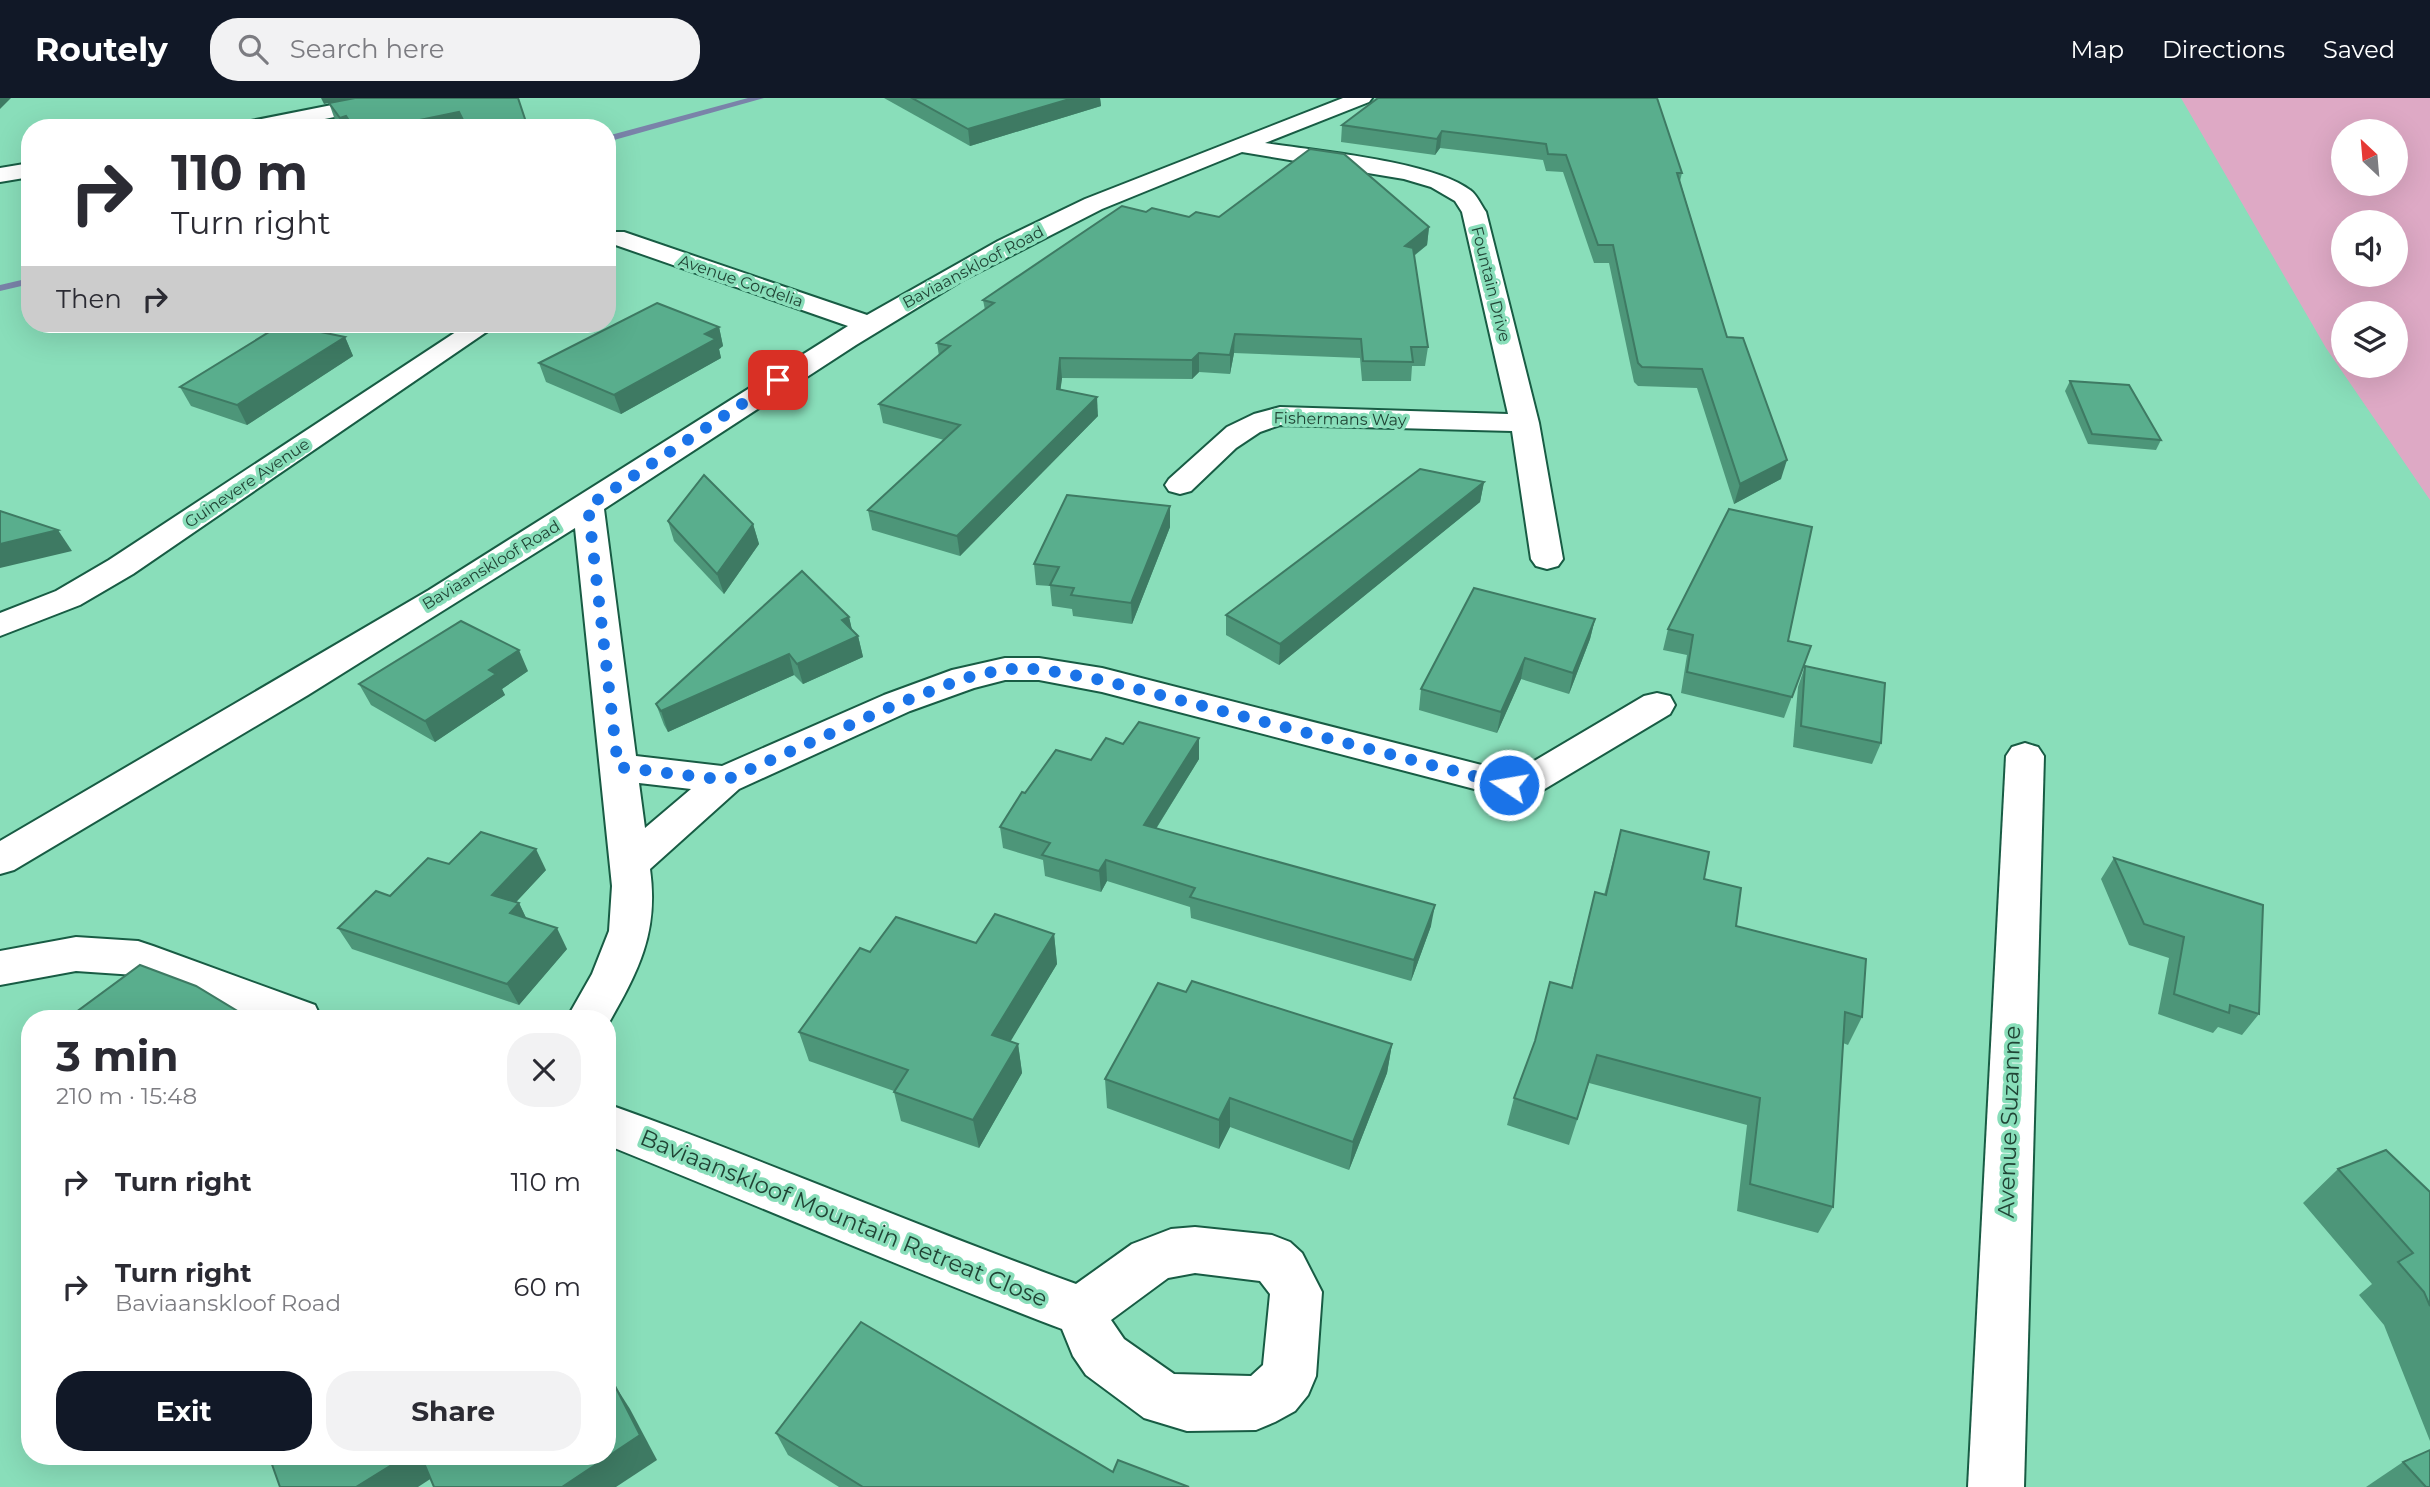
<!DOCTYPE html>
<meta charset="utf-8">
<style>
:root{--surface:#fff;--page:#f2f2f3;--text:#2b2b33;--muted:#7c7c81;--accent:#111827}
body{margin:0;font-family:Montserrat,sans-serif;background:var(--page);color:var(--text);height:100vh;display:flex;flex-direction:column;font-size:26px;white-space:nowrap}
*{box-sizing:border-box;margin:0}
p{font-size:23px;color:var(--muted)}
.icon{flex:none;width:38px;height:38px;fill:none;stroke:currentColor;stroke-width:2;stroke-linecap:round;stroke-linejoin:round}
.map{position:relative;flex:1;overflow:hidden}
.side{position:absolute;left:21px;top:912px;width:595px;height:455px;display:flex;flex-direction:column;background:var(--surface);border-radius:28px;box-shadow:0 7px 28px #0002}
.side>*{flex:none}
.hud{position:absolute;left:21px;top:21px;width:595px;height:214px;border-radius:28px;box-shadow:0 7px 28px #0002;background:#fff;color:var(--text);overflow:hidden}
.needle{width:46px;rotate:334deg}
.tools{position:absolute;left:2331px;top:21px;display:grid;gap:14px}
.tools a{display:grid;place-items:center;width:77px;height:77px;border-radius:50%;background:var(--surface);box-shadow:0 7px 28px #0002;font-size:35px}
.pin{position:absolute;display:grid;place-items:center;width:60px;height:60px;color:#fff;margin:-30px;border-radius:14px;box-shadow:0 4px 10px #0006}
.me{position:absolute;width:77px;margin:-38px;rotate:282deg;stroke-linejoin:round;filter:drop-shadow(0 0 5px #0008)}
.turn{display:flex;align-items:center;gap:24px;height:147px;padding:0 35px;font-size:32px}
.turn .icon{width:91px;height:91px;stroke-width:2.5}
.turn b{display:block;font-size:49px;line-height:60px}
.then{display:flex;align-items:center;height:66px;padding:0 35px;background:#0003;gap:14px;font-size:26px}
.round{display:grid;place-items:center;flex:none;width:74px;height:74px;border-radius:28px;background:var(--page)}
.overview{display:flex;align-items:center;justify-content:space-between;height:119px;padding:0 35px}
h1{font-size:42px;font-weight:700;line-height:52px}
.cta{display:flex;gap:14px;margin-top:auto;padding:14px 35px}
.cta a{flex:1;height:80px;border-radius:28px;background:var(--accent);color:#fff;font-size:28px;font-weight:700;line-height:80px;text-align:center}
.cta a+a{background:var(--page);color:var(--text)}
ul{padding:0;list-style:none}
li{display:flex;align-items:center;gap:21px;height:105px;padding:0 35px}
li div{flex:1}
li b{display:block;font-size:26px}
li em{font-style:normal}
header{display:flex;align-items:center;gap:42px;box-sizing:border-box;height:98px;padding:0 35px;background:var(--accent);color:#fff}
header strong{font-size:33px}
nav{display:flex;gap:38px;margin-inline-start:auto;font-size:24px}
.search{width:490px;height:63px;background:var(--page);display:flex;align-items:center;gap:18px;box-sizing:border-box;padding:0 24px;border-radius:28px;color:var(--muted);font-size:26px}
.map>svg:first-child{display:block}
.green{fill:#dea9c5;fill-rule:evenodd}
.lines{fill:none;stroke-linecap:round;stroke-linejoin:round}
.stream{fill:#7a83a9;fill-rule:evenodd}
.minor-casing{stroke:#185c44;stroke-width:4}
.minor{fill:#fff;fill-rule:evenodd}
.wall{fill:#4d9679}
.shaded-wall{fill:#3e7a63}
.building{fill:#59ae8d;stroke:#3e7a63;stroke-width:2}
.route{stroke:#1a73e8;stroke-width:12;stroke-dasharray:0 21.6}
.labels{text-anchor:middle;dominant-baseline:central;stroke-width:7;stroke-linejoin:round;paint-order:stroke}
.far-street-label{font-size:16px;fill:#204435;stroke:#89deba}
.near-street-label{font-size:23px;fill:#204435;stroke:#89deba}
</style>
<header>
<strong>Routely</strong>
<div class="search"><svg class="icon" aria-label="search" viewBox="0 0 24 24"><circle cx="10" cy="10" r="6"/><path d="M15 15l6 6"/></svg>Search here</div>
<nav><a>Map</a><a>Directions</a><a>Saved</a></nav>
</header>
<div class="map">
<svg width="2430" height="1389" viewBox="0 0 2430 1389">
<rect width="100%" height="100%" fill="#89deba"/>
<path class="green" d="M2181 0H2430V402L2326 250ZM2343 33H2396V86H2343ZM2343 124H2396V177H2343ZM2343 215H2396V268H2343Z"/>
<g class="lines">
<g class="stream">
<polygon points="748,0 764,0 607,44 607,38"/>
<polygon points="30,180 30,186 0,193 0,187"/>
</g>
<defs>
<g id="minor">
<polygon points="367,0 409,0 399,6 280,30 236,30 246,24"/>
<path d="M1343 0H1372L1369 4 1265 45C1316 53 1432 63 1470 92 1477 97 1481 107 1486 114L1539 325 1563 461 1558 468 1547 471 1536 468 1531 461 1512 333 1280 327 1260 334 1236 350 1191 393 1180 396 1169 393 1165 387 1169 381 1227 329 1254 316 1280 309 1508 316 1462 114 1455 103 1431 89 1404 81 1242 54 1102 111 961 183 856 247 604 411 636 658 722 668 884 597 952 572 1005 560H1039L1102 570 1509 674 1519 672 1644 598 1657 595 1670 598 1675 607 1670 616 1543 692 1509 700 1102 594 1039 582H1005L974 590 910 613 739 691 650 771C659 835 638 874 607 928V920H567L592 876 609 833 612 788 575 430 308 597 14 772 0 776V743L429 492 848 228 607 144V134H624L867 217 998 143 1085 101ZM639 685 691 691 645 730Z"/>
<polygon points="30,65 30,79 0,84 0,70"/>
<polygon points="468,226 498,226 133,476 80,507 0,538 0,515 56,493 109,462"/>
<polygon points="2025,645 2038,649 2044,658 2024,1389 1968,1389 2006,658 2012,649"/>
<polygon points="76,839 138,843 153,848 315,907 321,920 251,920 135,877 76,873 0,887 0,853"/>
<path d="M607 1006C765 1062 918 1129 1076 1186L1132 1146 1171 1131 1195 1129 1272 1137 1290 1144 1302 1155 1322 1194 1316 1278 1308 1297 1295 1313 1275 1324 1256 1332 1187 1333 1144 1320 1086 1277 1073 1258 1062 1231C909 1173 759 1108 607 1047ZM1195 1175 1260 1183 1270 1196 1263 1267 1251 1278 1174 1276 1124 1241 1111 1222 1168 1180Z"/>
</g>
</defs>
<use href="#minor" class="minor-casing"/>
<use href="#minor" class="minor"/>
</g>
<g class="wall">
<polygon points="518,0 528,30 342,30 335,22 329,5"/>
<polygon points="884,0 1100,0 1101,8 970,48"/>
<polygon points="1378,0 1682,75 1680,83 1727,239 1781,381 1734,406 1697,290 1638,288 1634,284 1609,165 1594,165 1563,74 1546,73 1543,62 1440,50 1435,57 1341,44 1342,27"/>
<polygon points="1146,114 1189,119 1219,119 1429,129 1427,147 1414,158 1428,249 1425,268 1412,268 1411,283 1362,283 1360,260 1234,255 1230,276 1199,274 1192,281 1062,280 1060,292 1098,318 960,458 872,432 868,412 944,342 883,325 879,306 939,258 937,245 985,212 983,202"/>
<polygon points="719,229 723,248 719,251 721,260 621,316 546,284 539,265"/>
<polygon points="345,239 353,258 247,327 191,308 180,289"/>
<polygon points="2070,283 2161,342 2156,352 2088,346 2065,293"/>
<polygon points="1484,384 1480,404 1279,567 1226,537 1226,517"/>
<polygon points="1170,408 1170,429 1132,526 1073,518 1072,511 1052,508 1050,488 1036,487 1034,466"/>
<polygon points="668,423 753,426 759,446 724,496 674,443"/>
<polygon points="849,519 852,533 858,538 863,559 803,586 794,577 668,634 664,627 656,606"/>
<polygon points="1595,521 1590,541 1569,596 1521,581 1497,635 1419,612 1421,591"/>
<polygon points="1668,531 1788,543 1811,548 1784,620 1681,595 1687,557 1663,552"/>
<polygon points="1805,568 1881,645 1872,666 1793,649 1798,589"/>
<polygon points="528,573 502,591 505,597 435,644 371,607 359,586"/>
<polygon points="1199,640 1199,661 1156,731 1431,828 1411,883 1191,820 1190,809 1107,783 1101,794 1045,778 1043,762 1003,750 1000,729 1025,695 1123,646"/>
<polygon points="1621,732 1704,781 1736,828 1862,919 1848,947 1843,945 1833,1109 1818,1135 1737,1113 1747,1027 1589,985 1569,1047 1507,1027 1514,1000 1571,890 1595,794 1604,797"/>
<polygon points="2114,760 2259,916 2242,937 2218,929 2213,935 2158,916 2169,860 2129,847 2101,781"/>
<polygon points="449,766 546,772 516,804 519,805 526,820 567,851 519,907 352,851 338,830 390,798"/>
<polygon points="1054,836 1057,866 1010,943 1018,946 1022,975 979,1050 901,1023 894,994 894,993 809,963 799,934 870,854 976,845"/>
<polygon points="1186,894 1392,946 1387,975 1349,1072 1230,1029 1219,1051 1107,1010 1105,981"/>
<polygon points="2338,1071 2430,1094 2430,1343 2384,1227 2359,1197 2372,1186 2303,1105"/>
<polygon points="776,1335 1113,1374 1189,1389 839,1389 788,1357"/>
<polygon points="2403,1364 2430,1389 2366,1389"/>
</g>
<g class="shaded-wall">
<polygon points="0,0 11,0 0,11"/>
<polygon points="321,0 354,0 324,6"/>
<polygon points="1073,0 1100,0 1101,8 970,48 968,31"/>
<polygon points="459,14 465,30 381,30"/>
<polygon points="346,18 351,30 344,30 340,20"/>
<polygon points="1442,33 1440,50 1435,57 1437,41"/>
<polygon points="1429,129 1427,147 1403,166 1405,148"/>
<polygon points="719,229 723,248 719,251 721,260 621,316 614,297 705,236"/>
<polygon points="1235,236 1234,255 1230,276 1230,257"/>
<polygon points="345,239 353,258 247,327 237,307"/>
<polygon points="1199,255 1199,274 1192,281 1192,262"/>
<polygon points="1060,260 1062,280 1058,311 1057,291"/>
<polygon points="1097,299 1098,318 960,458 957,438"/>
<polygon points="1787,362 1781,381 1734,406 1740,386"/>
<polygon points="1484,384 1480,404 1279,567 1280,546"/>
<polygon points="1170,408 1170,429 1132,526 1131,505"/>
<polygon points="753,426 759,446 724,496 717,476"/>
<polygon points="58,432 72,453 0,470 0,446"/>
<polygon points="849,519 854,540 842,522"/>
<polygon points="1595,521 1590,541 1569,596 1573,575"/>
<polygon points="858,538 863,559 803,586 797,566"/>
<polygon points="519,552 528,573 502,591 505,597 435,644 425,623 489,572"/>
<polygon points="789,556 794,577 668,634 661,613"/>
<polygon points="1525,560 1521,581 1497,635 1501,614"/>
<polygon points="1199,640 1199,661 1145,748 1144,727"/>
<polygon points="536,751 546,772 503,818 492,797"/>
<polygon points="1106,762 1107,783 1101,794 1099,773"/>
<polygon points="519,805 529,826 510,815"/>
<polygon points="1435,807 1431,828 1411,883 1414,862"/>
<polygon points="557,830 567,851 519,907 507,886"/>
<polygon points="1054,836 1057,866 997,966 992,937"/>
<polygon points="1018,946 1022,975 979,1050 973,1022"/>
<polygon points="1392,946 1387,975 1349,1072 1353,1044"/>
<polygon points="1230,1000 1230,1029 1219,1051 1219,1022"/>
<polygon points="614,1286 630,1311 657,1362 616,1389 562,1389"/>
<polygon points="172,1358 192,1358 183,1366"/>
<polygon points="406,1358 425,1358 441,1374 418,1389 356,1389"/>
</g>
<g class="building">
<polygon points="355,0 518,0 528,30 467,30 459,14 381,30 366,30 365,28 354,30 346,18 340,20 329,5"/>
<polygon points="912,0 1073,0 968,31"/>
<polygon points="1378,0 1657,0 1682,75 1677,75 1727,239 1743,240 1787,362 1740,386 1702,271 1642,269 1638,265 1613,147 1598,147 1566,57 1548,56 1546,46 1442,33 1437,41 1342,27"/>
<polygon points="1310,51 1344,56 1429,129 1405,148 1413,150 1428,249 1411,249 1413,264 1363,263 1361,241 1235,236 1230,257 1199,255 1192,262 1060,260 1057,291 1097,299 957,438 868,412 960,327 879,306 950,248 937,245 994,205 983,202 1122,108 1146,114 1152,110 1189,119 1196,114 1219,119"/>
<polygon points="657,205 719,229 705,236 716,241 614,297 539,265"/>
<polygon points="282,226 345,239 237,307 180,289"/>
<polygon points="2070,283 2129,287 2161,342 2092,336"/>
<polygon points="1420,371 1484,384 1280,546 1226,517"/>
<polygon points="704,377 753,426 717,476 668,423"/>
<polygon points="1067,397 1170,408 1131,505 1071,497 1074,490 1050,487 1059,469 1034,466"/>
<polygon points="1729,411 1812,429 1788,543 1811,548 1792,599 1687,574 1693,537 1668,531"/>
<polygon points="0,413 58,432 0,446"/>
<polygon points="802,473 849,519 842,522 858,538 797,566 789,556 661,613 656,606"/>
<polygon points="1474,490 1595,521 1573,575 1525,560 1501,614 1421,591"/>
<polygon points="461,523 519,552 489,572 496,576 425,623 359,586"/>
<polygon points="1805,568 1885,585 1881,645 1801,628"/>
<polygon points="1139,624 1199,640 1144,727 1435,807 1414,862 1190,799 1195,790 1106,762 1099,773 1042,757 1050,745 1000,729 1022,694 1025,695 1056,652 1091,662 1106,640 1123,646"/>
<polygon points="1621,732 1709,754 1704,781 1741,790 1736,828 1866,861 1862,919 1845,914 1833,1109 1750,1086 1760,1000 1597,957 1577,1021 1514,1000 1535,943 1550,884 1572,890 1595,794 1606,797"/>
<polygon points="481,734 536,751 492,797 519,805 510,815 557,830 507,886 338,830 376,793 390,798 428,760 449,766"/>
<polygon points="2114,760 2263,807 2259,916 2230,907 2229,915 2174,896 2184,839 2144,826"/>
<polygon points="995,816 1054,836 992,937 1018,946 973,1022 894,994 908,972 799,934 860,850 870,854 896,819 976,845"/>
<polygon points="140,867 196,888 249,920 68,920"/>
<polygon points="1192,883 1392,946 1353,1044 1230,1000 1219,1022 1105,981 1158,885 1186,894"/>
<polygon points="2386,1052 2430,1094 2430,1208 2424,1194 2398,1164 2413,1155 2338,1071"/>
<polygon points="861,1224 1113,1374 1118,1362 1189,1389 863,1389 776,1335"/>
<polygon points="614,1286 640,1337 562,1389 434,1389 421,1358 607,1358 607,1290"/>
<polygon points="2430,1352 2430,1389 2426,1389 2403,1364"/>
<polygon points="269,1358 406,1358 356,1389 280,1389"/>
</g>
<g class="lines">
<polyline class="route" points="778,282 588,408 618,669 726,682 897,606 965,580 1005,571 1039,571 1102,582 1509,687"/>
</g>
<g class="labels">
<g class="far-street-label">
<text transform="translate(973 169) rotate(-28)">Baviaanskloof Road</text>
<text transform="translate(741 183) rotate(19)">Avenue Cordelia</text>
<text transform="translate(1491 186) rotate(76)">Fountain Drive</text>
<text transform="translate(1340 321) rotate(1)">Fishermans Way</text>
<text transform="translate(247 385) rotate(-34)">Guinevere Avenue</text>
<text transform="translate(491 467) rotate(-31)">Baviaanskloof Road</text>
</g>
<g class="near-street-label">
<text transform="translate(2009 1024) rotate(-88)">Avenue Suzanne</text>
<text transform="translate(844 1120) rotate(22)">Baviaanskloof Mountain Retreat Close</text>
</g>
</g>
</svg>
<div class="tools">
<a><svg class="needle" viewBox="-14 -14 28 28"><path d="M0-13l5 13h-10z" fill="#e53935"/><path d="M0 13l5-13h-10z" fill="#7c7c81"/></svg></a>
<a><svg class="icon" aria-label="sound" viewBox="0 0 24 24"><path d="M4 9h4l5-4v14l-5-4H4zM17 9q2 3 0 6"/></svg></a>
<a><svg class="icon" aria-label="layers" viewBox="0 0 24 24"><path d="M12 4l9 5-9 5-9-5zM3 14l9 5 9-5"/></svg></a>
</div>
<div class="pin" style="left:778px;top:282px;background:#d93025"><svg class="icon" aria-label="arrive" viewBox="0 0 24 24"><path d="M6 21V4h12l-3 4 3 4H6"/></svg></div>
<svg class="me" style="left:1509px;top:687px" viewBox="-20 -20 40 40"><circle r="17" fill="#1a73e8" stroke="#fff" stroke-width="3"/><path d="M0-11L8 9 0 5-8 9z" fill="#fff"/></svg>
<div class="hud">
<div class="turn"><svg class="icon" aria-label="right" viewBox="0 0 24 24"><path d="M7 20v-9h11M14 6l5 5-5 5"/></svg><div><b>110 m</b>Turn right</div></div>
<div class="then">Then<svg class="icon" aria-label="right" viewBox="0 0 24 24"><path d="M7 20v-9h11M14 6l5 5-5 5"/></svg></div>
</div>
<section class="side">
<div class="overview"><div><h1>3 min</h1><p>210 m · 15:48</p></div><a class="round"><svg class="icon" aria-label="close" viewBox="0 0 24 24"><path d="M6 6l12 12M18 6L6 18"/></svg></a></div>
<ul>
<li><svg class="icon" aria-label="right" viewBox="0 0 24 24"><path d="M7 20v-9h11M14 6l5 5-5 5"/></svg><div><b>Turn right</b></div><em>110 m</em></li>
<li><svg class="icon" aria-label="right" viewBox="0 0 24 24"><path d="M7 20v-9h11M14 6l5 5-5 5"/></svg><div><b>Turn right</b><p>Baviaanskloof Road</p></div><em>60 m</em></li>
</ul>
<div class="cta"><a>Exit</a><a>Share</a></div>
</section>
</div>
